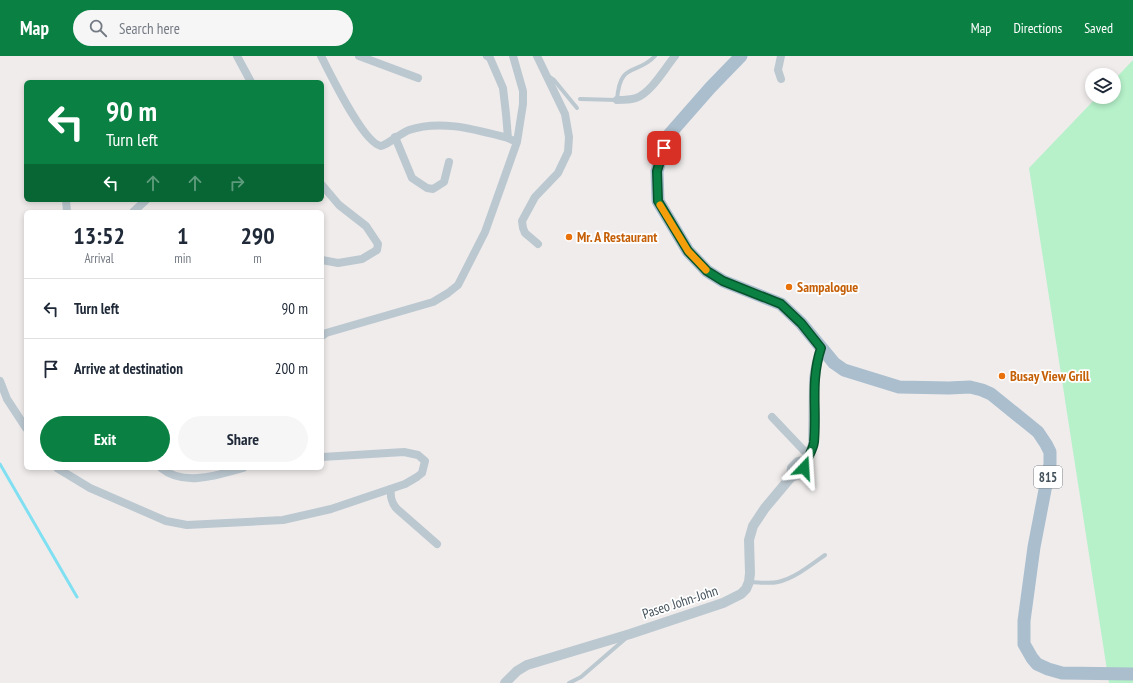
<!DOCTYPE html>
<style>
:root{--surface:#fff;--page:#f6f6f7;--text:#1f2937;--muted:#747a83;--line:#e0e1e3;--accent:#0b8043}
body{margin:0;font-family:"PT Sans Narrow",sans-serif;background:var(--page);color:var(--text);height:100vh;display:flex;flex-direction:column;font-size:15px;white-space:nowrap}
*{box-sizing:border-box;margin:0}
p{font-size:13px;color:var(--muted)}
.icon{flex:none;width:22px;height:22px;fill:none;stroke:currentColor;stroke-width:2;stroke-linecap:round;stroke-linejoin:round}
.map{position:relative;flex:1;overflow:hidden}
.side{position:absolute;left:24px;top:154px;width:300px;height:260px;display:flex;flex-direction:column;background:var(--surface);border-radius:6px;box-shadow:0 2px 6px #0003}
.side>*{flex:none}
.guide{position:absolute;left:24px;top:24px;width:300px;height:122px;border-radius:6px;box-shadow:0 2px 6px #0003;background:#0b8043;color:#fff;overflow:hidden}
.controls{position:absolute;left:1085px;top:12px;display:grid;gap:8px}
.controls a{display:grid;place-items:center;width:36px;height:36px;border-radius:50%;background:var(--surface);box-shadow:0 2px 6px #0003;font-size:20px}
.pin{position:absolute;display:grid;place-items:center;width:34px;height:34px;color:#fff;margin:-17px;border-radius:8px;box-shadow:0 2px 6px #0006}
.me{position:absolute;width:44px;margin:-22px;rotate:20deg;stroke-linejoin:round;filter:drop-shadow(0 0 3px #0008)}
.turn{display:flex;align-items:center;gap:14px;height:84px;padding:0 16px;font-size:18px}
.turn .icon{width:52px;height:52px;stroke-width:2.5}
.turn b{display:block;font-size:28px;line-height:34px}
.lanes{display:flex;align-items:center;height:38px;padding:0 16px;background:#0003;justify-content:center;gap:20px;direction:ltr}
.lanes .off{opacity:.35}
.eta{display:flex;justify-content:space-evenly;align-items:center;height:68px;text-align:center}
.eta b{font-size:24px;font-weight:700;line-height:28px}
.cta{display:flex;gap:8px;margin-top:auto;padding:8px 16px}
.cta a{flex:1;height:46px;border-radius:24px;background:var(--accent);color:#fff;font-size:16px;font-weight:700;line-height:46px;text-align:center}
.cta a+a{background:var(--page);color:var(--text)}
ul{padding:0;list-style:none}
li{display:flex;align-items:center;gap:12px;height:60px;padding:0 16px;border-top:1px solid var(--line)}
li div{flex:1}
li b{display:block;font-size:15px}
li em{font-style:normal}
header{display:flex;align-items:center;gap:24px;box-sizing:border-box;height:56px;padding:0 20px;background:var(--accent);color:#fff}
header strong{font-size:19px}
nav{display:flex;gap:22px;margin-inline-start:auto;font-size:14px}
.search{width:280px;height:36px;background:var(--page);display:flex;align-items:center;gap:10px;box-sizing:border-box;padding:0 14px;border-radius:22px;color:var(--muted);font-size:15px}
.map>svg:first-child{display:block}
.green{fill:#b6f1ca}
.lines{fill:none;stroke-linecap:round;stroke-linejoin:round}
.stream{stroke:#80e0f2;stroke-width:3}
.service{stroke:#bcc8d0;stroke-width:4}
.minor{stroke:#bcc8d0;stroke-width:8}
.tertiary{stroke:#bcc8d0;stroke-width:10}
.primary{stroke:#aabece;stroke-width:13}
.route-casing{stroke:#07532c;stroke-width:10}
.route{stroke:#0b8043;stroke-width:7}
.slow{stroke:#f59e0b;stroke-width:7}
.food-dot{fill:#e8710a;stroke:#fff;stroke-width:1.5}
.labels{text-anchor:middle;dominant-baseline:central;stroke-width:3.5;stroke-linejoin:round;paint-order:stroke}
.shield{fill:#fff;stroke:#7c858c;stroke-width:1}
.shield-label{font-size:13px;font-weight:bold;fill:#44515b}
.food-label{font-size:14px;font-weight:bold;fill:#c56008;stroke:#fff;text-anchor:start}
.street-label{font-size:14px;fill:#44515b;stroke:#fff}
</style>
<header>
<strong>Map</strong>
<div class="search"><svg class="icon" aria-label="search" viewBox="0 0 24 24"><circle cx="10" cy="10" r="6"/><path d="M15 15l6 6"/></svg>Search here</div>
<nav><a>Map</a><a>Directions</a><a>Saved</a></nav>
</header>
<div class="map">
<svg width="1133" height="627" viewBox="0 0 1133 627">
<rect width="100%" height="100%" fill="#f0ecec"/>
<polygon class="green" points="1133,4 1133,627 1109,627 1029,112 1097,41 1114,41 1114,24"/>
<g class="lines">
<polyline class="stream" points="0,408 77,541"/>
<g class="service">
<polyline points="548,20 554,24 577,52"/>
<path d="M580 43 617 44C620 4 637 20 655 0"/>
<path d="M749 526C758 526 769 528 778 526 795 522 811 509 825 499"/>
<polyline points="569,627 581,621 625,583"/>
</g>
<g class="minor">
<polyline points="237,0 251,26"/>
<path d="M321 0C330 17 363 87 381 90 383 91 403 76 409 74 441 63 477 74 508 82"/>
<polyline points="359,0 418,22"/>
<polyline points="487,0 490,2 503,32 506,58 508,82 512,84"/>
<polyline points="537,0 565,58 569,81 568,96 558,117 535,141 522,165 523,172 525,177 538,188"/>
<polyline points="781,23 778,14 781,0"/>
<path d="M617 44C623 44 630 44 636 42 651 37 665 12 675 0"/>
<polyline points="395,81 412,122 427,132 433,133 444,126 449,106"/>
<polyline points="322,129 339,149 366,170 378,188 377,194 362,203 338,207 322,204"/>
<polyline points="66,144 67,156"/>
<polyline points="133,156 146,144"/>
<polyline points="322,280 326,277 433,246 448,237 458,229 485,176 517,86 523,48 523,35 513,0"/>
<polyline points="0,325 7,343 26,372"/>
<polyline points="772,361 809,400"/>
<polyline points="57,412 90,432 166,465 187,469 283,464 331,453 405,428 417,421 422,417 425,405 418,399 404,396 322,401"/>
<path d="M161 412C184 431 218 419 243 412"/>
<path d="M391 433C390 440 392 448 397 453L437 488"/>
</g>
<g class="tertiary">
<polyline points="791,421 799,418 804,412 806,404 813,389 814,322 817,306 821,292"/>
<polyline points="505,627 517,615 527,609 630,578 723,547 741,538 746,533 749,526 750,517 749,484 753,470 765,452 791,421 792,412 798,406 806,404"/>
</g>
<polyline class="primary" points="741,0 710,32 667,81 657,115 658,145 688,195 707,215 723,225 781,248 801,267 834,307 844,314 899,331 949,332 970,331 982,334 991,338 1038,376 1046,388 1050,396 1050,408 1034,491 1024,565 1024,588 1032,602 1037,608 1048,613 1062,617 1133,618"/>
</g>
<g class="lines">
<defs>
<path id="route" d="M664 92 657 115 658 145 688 195 707 215 723 225 781 248 801 267 821 292C810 326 817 352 814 386 813 395 806 403 804 412"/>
</defs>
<use href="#route" class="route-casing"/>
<use href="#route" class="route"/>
<polyline class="slow" points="660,149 688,195 706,214"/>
</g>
<g class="food-dot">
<circle cx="569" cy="181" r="4"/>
<circle cx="789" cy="231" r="4"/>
<circle cx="1002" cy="320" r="4"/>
</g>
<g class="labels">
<rect class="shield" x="1034" y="410" width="28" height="22" rx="3"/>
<g class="shield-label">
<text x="1048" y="421">815</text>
</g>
<g class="food-label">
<text x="577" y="181">Mr. A Restaurant</text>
<text x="797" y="231">Sampalogue</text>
<text x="1010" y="320">Busay View Grill</text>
</g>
<g class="street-label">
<text transform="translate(680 546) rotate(-18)">Paseo John-John</text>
</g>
</g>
</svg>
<div class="controls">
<a><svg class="icon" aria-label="layers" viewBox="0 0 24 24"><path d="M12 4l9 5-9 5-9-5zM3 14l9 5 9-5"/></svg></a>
</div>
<div class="pin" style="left:664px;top:92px;background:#d93025"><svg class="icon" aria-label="arrive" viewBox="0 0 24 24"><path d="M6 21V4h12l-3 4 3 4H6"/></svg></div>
<svg class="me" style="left:804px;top:412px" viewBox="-20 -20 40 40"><path d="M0-17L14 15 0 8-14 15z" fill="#0b8043" stroke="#fff" stroke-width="4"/></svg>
<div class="guide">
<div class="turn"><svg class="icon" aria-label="left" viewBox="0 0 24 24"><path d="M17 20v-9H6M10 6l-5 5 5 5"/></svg><div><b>90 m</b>Turn left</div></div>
<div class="lanes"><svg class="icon" aria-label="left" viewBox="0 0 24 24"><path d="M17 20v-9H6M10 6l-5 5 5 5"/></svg><svg class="icon off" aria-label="ahead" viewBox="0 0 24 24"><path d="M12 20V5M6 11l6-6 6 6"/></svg><svg class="icon off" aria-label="ahead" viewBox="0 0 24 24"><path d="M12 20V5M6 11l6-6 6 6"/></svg><svg class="icon off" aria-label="right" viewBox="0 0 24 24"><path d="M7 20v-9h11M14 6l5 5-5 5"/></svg></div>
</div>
<section class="side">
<div class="eta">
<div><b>13:52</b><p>Arrival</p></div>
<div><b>1</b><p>min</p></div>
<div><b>290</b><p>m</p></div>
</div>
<ul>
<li><svg class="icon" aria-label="left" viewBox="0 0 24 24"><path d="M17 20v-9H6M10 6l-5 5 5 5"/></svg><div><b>Turn left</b></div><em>90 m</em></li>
<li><svg class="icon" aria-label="arrive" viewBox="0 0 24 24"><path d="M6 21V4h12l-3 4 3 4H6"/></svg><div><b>Arrive at destination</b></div><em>200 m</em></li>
</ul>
<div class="cta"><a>Exit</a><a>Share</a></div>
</section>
</div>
